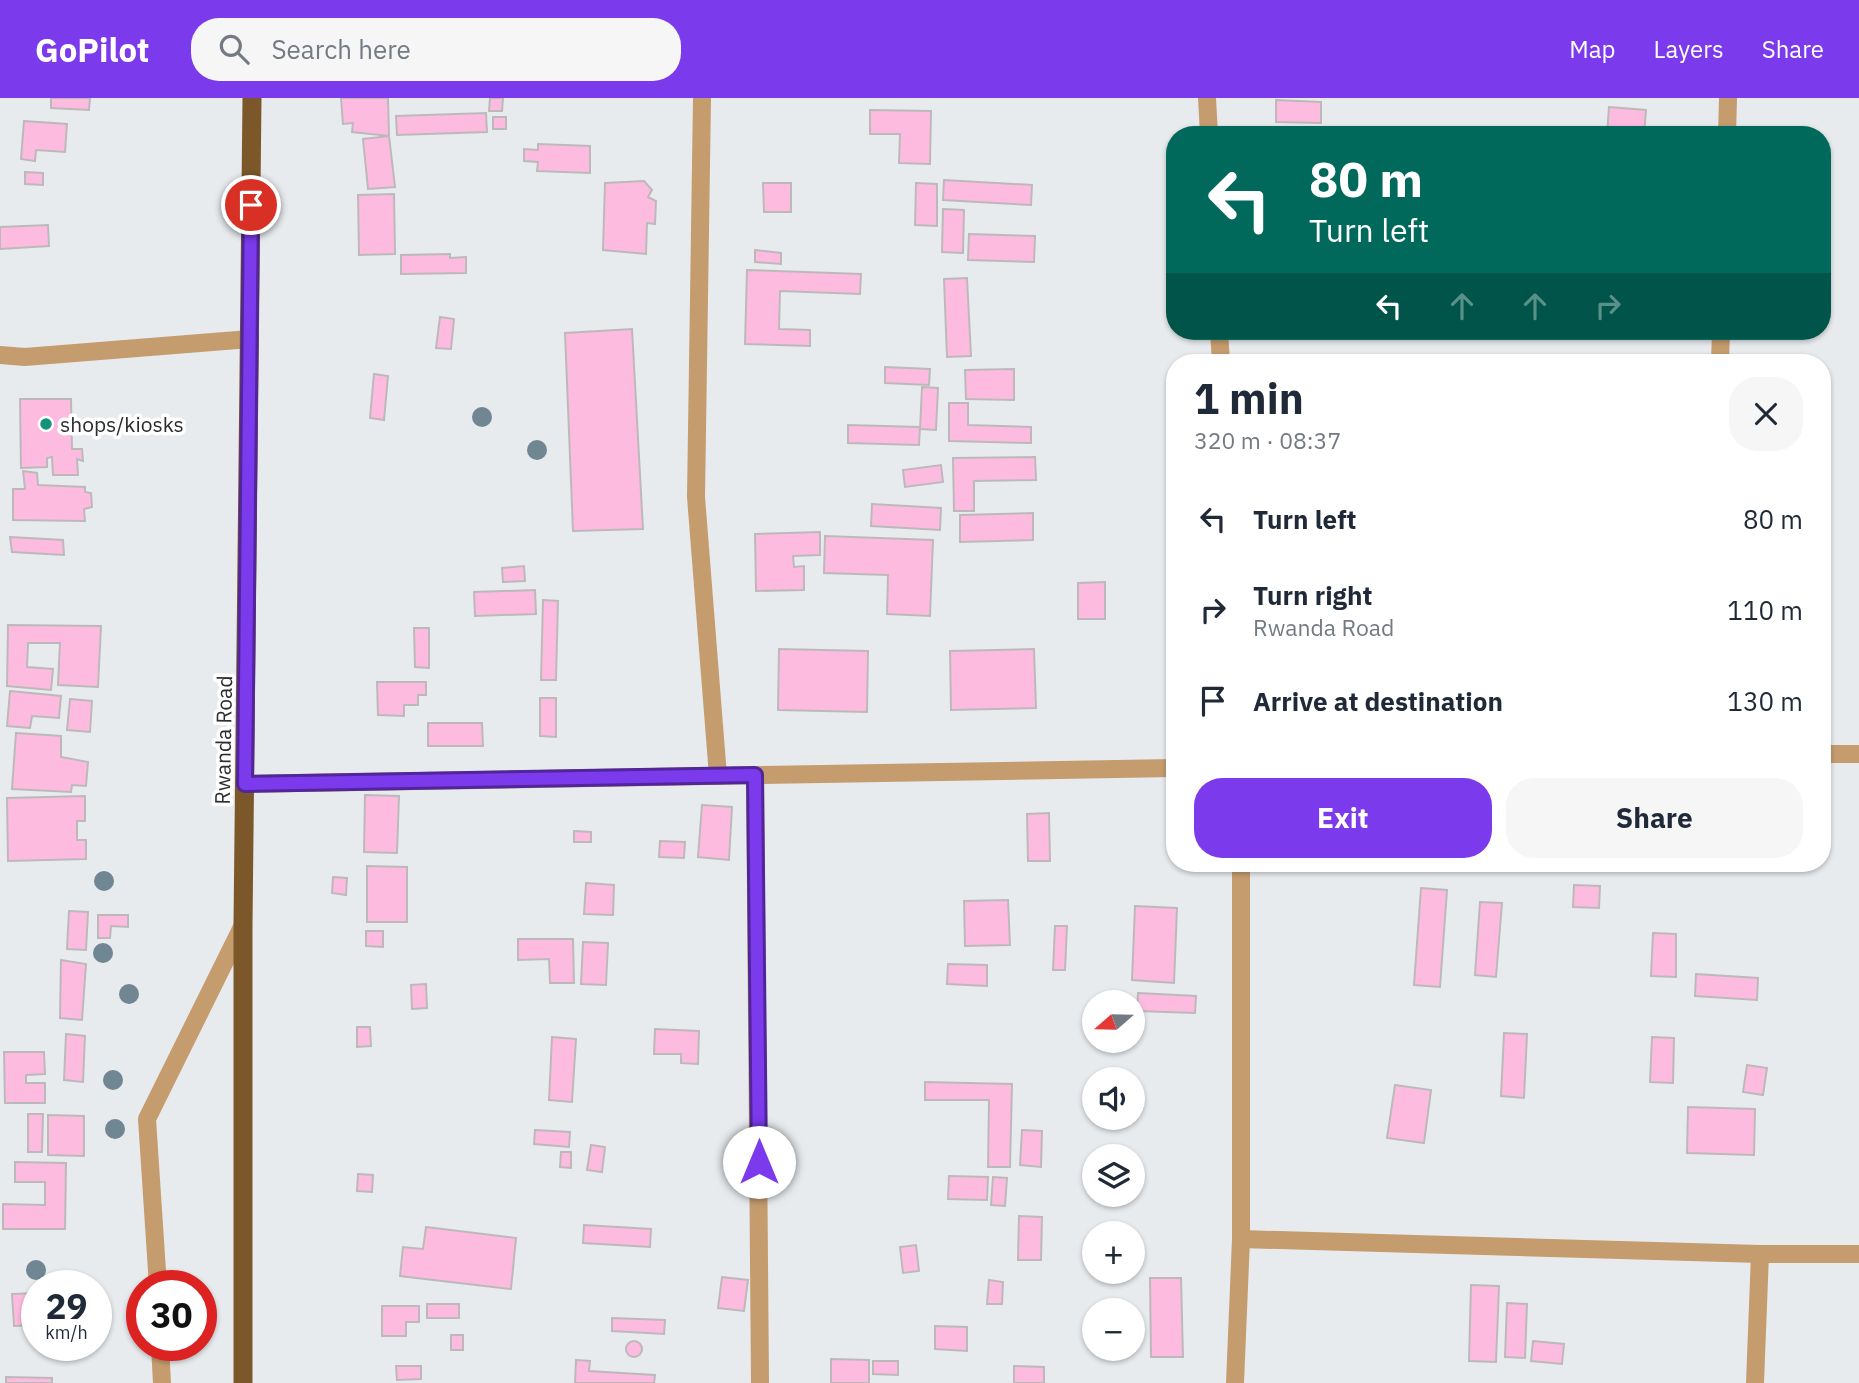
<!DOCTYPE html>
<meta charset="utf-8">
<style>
:root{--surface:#fff;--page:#f6f6f7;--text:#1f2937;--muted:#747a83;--accent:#7c3aed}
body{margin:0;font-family:"IBM Plex Sans",sans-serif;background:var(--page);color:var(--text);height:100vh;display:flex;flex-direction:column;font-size:26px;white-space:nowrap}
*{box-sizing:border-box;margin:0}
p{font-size:23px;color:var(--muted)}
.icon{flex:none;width:38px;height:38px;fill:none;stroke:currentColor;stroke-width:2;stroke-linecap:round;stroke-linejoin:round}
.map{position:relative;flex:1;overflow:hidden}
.side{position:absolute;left:1166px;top:256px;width:665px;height:518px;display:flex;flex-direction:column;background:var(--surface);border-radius:28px;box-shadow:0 2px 5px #0004}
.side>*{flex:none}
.guide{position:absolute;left:1166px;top:28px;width:665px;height:214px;border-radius:28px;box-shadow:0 2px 5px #0004;background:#00695c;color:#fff;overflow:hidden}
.needle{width:46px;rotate:250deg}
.buttons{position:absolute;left:1082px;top:892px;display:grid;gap:14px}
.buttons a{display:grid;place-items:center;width:63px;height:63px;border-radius:50%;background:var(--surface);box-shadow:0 2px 5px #0004;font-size:35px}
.speed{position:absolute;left:21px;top:1172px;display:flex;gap:14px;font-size:35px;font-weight:700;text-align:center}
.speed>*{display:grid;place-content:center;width:91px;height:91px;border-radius:50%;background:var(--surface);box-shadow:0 2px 5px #0004;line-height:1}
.speed small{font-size:18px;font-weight:400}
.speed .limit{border:10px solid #d22;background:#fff;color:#111}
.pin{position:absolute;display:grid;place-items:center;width:60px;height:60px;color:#fff;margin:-30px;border:4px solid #fff;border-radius:50%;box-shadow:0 2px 7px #0007}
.me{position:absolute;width:77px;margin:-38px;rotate:0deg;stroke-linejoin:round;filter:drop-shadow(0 0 5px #0008)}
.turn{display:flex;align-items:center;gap:24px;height:147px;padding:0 28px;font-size:32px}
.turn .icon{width:91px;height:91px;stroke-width:2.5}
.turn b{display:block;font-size:49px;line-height:60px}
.lanes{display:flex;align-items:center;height:66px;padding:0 28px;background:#0003;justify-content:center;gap:35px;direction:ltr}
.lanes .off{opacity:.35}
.round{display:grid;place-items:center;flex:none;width:74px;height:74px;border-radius:28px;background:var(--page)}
.summary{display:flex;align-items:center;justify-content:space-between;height:119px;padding:0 28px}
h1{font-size:42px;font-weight:800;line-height:52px}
.action{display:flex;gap:14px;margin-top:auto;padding:14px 28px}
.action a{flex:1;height:80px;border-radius:28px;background:var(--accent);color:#fff;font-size:28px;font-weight:800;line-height:80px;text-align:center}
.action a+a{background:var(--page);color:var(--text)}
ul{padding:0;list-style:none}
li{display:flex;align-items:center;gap:21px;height:91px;padding:0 28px}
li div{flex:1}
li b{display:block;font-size:26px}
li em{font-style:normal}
header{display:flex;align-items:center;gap:42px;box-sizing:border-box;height:98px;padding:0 35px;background:var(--accent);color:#fff}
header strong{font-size:33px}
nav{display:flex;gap:38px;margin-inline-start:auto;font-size:24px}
.search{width:490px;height:63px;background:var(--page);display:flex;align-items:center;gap:18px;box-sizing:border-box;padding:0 24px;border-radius:28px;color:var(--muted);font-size:26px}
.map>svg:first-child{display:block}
.building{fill:#febbe0;stroke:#bdb9bb;stroke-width:2}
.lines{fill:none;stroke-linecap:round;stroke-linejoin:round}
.minor{stroke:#c49c6e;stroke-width:18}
.trunk{stroke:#7c572a;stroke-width:19}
.tree{fill:#708693}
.route-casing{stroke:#51269a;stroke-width:18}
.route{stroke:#7c3aed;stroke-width:12}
.poi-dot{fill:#13937c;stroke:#fff;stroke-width:2.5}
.labels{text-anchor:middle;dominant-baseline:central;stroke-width:7;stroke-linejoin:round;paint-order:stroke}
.poi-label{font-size:21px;fill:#2c2d2e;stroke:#fff;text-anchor:start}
.street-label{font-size:21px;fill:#2c2d2e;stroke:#fff}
</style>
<header>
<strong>GoPilot</strong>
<div class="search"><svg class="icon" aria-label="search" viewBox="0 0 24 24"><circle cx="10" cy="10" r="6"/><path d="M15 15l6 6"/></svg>Search here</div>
<nav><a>Map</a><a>Layers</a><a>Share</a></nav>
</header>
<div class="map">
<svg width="1859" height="1285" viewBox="0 0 1859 1285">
<rect width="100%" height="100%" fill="#e7ebee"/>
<g class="building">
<polygon points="51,0 90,0 89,12 51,10"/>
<polygon points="341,0 388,0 389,38 352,34 353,25 343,26"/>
<polygon points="490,0 503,0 502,13 489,13"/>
<polygon points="1276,2 1321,4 1321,25 1276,24"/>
<polygon points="1609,9 1646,12 1644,37 1607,37"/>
<polygon points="870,12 931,13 930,66 899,65 900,36 870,36"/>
<polygon points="486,15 487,34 397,37 396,18"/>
<rect x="493" y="19" width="13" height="12"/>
<polygon points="24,23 67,26 65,54 36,52 35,63 21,61"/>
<polygon points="389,38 395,89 368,91 363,41"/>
<polygon points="538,46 590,48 590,75 537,73 538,64 524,63 524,51 538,52"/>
<polygon points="25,74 43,75 43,87 25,86"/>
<polygon points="944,82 1032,87 1031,107 943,102"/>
<polygon points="644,83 652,92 648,99 656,103 655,126 647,125 646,156 603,152 605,85"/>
<polygon points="763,85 791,85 791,114 764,114"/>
<polygon points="916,85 937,86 937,128 915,127"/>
<polygon points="394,96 395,156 359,157 358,97"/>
<polygon points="943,111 964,112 963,155 942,154"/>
<polygon points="48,127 49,148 0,151 0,129"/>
<polygon points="969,136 1035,138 1034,164 968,162"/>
<polygon points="755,152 781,155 781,166 755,164"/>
<polygon points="450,156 450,160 466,159 466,175 401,176 401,157"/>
<polygon points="747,172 861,176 860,196 780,193 779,231 810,232 810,248 745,246"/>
<polygon points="967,180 971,258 947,259 944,181"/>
<polygon points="440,219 454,221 451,251 436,250"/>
<polygon points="632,231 643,431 573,433 565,235"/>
<polygon points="885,269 930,271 929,287 885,285"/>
<polygon points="1014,271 1014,302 966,301 965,272"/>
<polygon points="374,276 388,278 384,322 370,320"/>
<polygon points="922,289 938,290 936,332 920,331"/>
<polygon points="20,301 71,301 72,351 82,351 83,363 77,361 78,377 53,377 52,359 47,360 47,369 21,370"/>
<polygon points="949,305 968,305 968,327 1031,329 1031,345 949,343"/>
<polygon points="848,327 920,329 919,347 848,345"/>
<polygon points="1035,359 1036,382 974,383 974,413 954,413 953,360"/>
<polygon points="941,367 943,384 905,389 903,372"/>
<polygon points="23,373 37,375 38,387 85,389 85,394 91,395 92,409 84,411 85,423 13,422 13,391 25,391"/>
<polygon points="872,406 941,410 940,432 871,428"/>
<polygon points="1033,415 1033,442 960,444 960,417"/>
<polygon points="820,434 820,457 793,458 794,469 804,468 804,492 756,493 755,436"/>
<polygon points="825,438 933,442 930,518 887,516 888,477 824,475"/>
<polygon points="10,439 63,442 64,457 12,454"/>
<polygon points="524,468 525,483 503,484 502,470"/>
<polygon points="1105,484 1105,521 1078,521 1078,485"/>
<polygon points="535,492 536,516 475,518 474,494"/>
<polygon points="543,502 558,503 556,582 541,582"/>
<polygon points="8,527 101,528 98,589 58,587 60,545 28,545 27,569 53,571 51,592 7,588"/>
<polygon points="414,530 429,530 429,570 415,569"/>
<polygon points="779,551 868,553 867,614 778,612"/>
<polygon points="1034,551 1036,610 951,612 950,553"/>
<polygon points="377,584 426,584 426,597 418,597 418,607 404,607 404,618 378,617"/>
<polygon points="10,593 61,598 59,620 32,618 30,630 7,628"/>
<polygon points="540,600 556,600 556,639 540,638"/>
<polygon points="70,601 92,603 90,634 67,632"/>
<polygon points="428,625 482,625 483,648 428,648"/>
<polygon points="16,635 61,638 61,659 88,664 86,688 72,687 71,694 12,691"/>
<polygon points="365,697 399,698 397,755 364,754"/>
<polygon points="85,698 85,723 77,723 77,742 86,742 86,761 8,763 7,700"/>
<polygon points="702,707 732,709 729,762 698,759"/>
<polygon points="1049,715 1050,763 1028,763 1027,716"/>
<polygon points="574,733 591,734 591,744 574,744"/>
<polygon points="660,743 685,744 684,760 659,759"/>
<polygon points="367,768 407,769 407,824 367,824"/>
<polygon points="333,779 347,780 346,797 332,795"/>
<polygon points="586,785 614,787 613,817 584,816"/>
<polygon points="1574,787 1600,788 1599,810 1573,809"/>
<polygon points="1421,790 1447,792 1440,889 1414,887"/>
<polygon points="1008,802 1010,847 965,848 964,803"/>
<polygon points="1480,804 1502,805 1496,879 1475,877"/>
<polygon points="1135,808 1177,810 1174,885 1132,882"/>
<polygon points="69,813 88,814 86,852 67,851"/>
<polygon points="98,817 128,817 128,829 111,828 110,840 98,840"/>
<polygon points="1055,828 1067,828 1065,872 1053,872"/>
<polygon points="366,833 383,833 383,849 366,848"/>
<polygon points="1653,835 1676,836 1676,879 1651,878"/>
<polygon points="518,841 573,841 574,885 550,885 549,861 518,862"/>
<polygon points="583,844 608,845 606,887 581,886"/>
<polygon points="61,862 86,866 82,922 60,920"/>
<polygon points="948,866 987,867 987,888 947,886"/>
<polygon points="1696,876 1758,880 1757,902 1695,898"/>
<polygon points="426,886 427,910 412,911 411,887"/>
<polygon points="1138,895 1196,898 1195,915 1137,913"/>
<polygon points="357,929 370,929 371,948 357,949"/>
<polygon points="655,931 699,933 698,966 681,965 681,956 654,956"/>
<polygon points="1504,935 1527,936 1524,1000 1501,998"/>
<polygon points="66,936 85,938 83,984 64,982"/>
<polygon points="552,939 576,941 572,1004 549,1002"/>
<polygon points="1652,939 1674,940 1673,985 1650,984"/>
<polygon points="4,954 44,954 45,976 26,977 26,985 45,985 45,1005 5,1005"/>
<polygon points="1747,967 1767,970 1763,997 1743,994"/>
<polygon points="925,984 1012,986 1010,1069 988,1069 989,1002 925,1002"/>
<polygon points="1395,987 1431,992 1424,1045 1387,1040"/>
<polygon points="1688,1009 1755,1011 1754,1057 1687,1055"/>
<polygon points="28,1016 43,1016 42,1054 28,1054"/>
<polygon points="48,1017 84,1018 84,1058 48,1057"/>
<polygon points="535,1032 570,1034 569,1049 534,1046"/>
<polygon points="1022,1032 1042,1033 1041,1069 1020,1067"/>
<polygon points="591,1047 605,1049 602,1074 587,1072"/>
<polygon points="561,1054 571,1054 571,1070 560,1069"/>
<polygon points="15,1064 66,1065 65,1131 3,1131 3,1106 45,1107 45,1084 15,1084"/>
<polygon points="358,1076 373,1077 372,1094 357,1093"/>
<polygon points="949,1078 988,1079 987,1102 948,1101"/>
<polygon points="993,1079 1007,1080 1005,1108 991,1107"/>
<polygon points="1019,1118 1042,1119 1041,1162 1018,1162"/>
<polygon points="584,1127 651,1131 650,1149 583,1145"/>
<polygon points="426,1129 516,1140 511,1191 400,1178 403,1149 423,1151"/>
<polygon points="916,1147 919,1173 903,1175 900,1149"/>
<polygon points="722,1179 748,1182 744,1213 718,1210"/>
<polygon points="1150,1180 1181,1180 1183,1259 1151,1259"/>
<polygon points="989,1182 1003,1184 1002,1206 987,1206"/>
<polygon points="1471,1187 1499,1188 1496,1264 1469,1263"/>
<polygon points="37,1195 37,1227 14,1228 12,1196"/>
<polygon points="1507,1205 1527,1206 1525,1260 1505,1259"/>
<rect x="427" y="1206" width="32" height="14"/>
<polygon points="382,1208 419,1208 419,1224 406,1224 406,1238 382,1238"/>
<polygon points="612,1220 665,1222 664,1236 612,1233"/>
<polygon points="935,1228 967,1229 967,1253 935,1251"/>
<rect x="451" y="1237" width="12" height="15"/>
<circle cx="634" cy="1251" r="8"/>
<polygon points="1533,1243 1564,1246 1562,1266 1531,1263"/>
<polygon points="831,1261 869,1262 869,1285 831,1285"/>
<polygon points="576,1262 590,1263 589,1273 655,1277 654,1285 575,1285"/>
<polygon points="873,1263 898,1263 898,1277 873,1276"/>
<polygon points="396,1268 421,1268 421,1281 397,1282"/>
<polygon points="1014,1268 1044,1269 1044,1285 1014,1285"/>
<polygon points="6,1279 52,1280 52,1285 6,1285"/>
</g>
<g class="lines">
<g class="minor">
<polyline points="702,0 696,399 718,678"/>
<polyline points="1207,0 1209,37"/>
<polyline points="1727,37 1728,0"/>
<polyline points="1219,233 1221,264"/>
<polyline points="0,257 25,259 250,241"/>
<polyline points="1720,264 1721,233"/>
<polyline points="1822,656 1859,656"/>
<polyline points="755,677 760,1285"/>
<polyline points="245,686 1174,670"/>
<polyline points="1241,1141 1760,1156 1859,1156"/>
<polyline points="158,1188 147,1021 243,827"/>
<polyline points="160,1248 162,1285"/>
<polyline points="1235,1285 1241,1141 1241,765"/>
<polyline points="1755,1285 1760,1156"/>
</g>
<polyline class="trunk" points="243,1285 243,827 252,0"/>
</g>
<g class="tree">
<circle cx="482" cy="319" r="10"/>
<circle cx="537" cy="352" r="10"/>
<circle cx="104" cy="783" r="10"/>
<circle cx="103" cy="855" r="10"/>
<circle cx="129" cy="896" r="10"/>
<circle cx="113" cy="982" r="10"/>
<circle cx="115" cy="1031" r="10"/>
<circle cx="36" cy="1172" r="10"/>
</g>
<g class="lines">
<defs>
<polyline id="route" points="251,107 245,686 755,677 759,1064"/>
</defs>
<use href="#route" class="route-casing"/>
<use href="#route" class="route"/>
</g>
<circle class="poi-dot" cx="46" cy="326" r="7"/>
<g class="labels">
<g class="poi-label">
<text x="60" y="326">shops/kiosks</text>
</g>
<g class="street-label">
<text transform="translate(223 642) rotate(-89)">Rwanda Road</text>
</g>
</g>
</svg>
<div class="buttons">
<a><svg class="needle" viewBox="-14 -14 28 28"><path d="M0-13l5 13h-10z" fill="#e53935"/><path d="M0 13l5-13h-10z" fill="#747a83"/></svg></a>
<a><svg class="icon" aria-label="sound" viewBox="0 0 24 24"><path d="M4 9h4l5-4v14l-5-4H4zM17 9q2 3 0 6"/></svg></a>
<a><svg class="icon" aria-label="layers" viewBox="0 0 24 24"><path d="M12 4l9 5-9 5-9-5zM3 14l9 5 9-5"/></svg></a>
<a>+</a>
<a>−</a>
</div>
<div class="speed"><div>29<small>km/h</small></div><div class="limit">30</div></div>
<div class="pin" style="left:251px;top:107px;background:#d93025"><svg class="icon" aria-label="arrive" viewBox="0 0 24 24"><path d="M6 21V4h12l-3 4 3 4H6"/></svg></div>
<svg class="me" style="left:759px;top:1064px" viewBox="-20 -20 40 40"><circle r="19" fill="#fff"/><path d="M0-13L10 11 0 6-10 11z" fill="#7c3aed"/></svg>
<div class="guide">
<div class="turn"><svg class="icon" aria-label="left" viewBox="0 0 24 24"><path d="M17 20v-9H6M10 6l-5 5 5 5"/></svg><div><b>80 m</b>Turn left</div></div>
<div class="lanes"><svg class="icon" aria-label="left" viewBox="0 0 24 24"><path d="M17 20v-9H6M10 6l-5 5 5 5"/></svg><svg class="icon off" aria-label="ahead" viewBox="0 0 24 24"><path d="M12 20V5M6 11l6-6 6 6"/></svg><svg class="icon off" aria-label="ahead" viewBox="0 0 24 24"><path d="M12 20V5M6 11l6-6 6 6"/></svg><svg class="icon off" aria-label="right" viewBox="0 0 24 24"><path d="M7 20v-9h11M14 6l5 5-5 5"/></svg></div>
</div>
<section class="side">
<div class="summary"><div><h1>1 min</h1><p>320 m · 08:37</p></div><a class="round"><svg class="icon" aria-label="close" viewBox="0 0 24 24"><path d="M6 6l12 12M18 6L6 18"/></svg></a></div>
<ul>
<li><svg class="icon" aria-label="left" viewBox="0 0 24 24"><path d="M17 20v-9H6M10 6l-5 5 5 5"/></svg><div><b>Turn left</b></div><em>80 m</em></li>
<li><svg class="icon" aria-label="right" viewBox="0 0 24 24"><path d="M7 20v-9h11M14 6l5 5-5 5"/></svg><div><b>Turn right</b><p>Rwanda Road</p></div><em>110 m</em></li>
<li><svg class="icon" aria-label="arrive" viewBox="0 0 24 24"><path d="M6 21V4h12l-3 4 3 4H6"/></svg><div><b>Arrive at destination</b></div><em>130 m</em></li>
</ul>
<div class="action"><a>Exit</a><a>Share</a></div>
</section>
</div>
